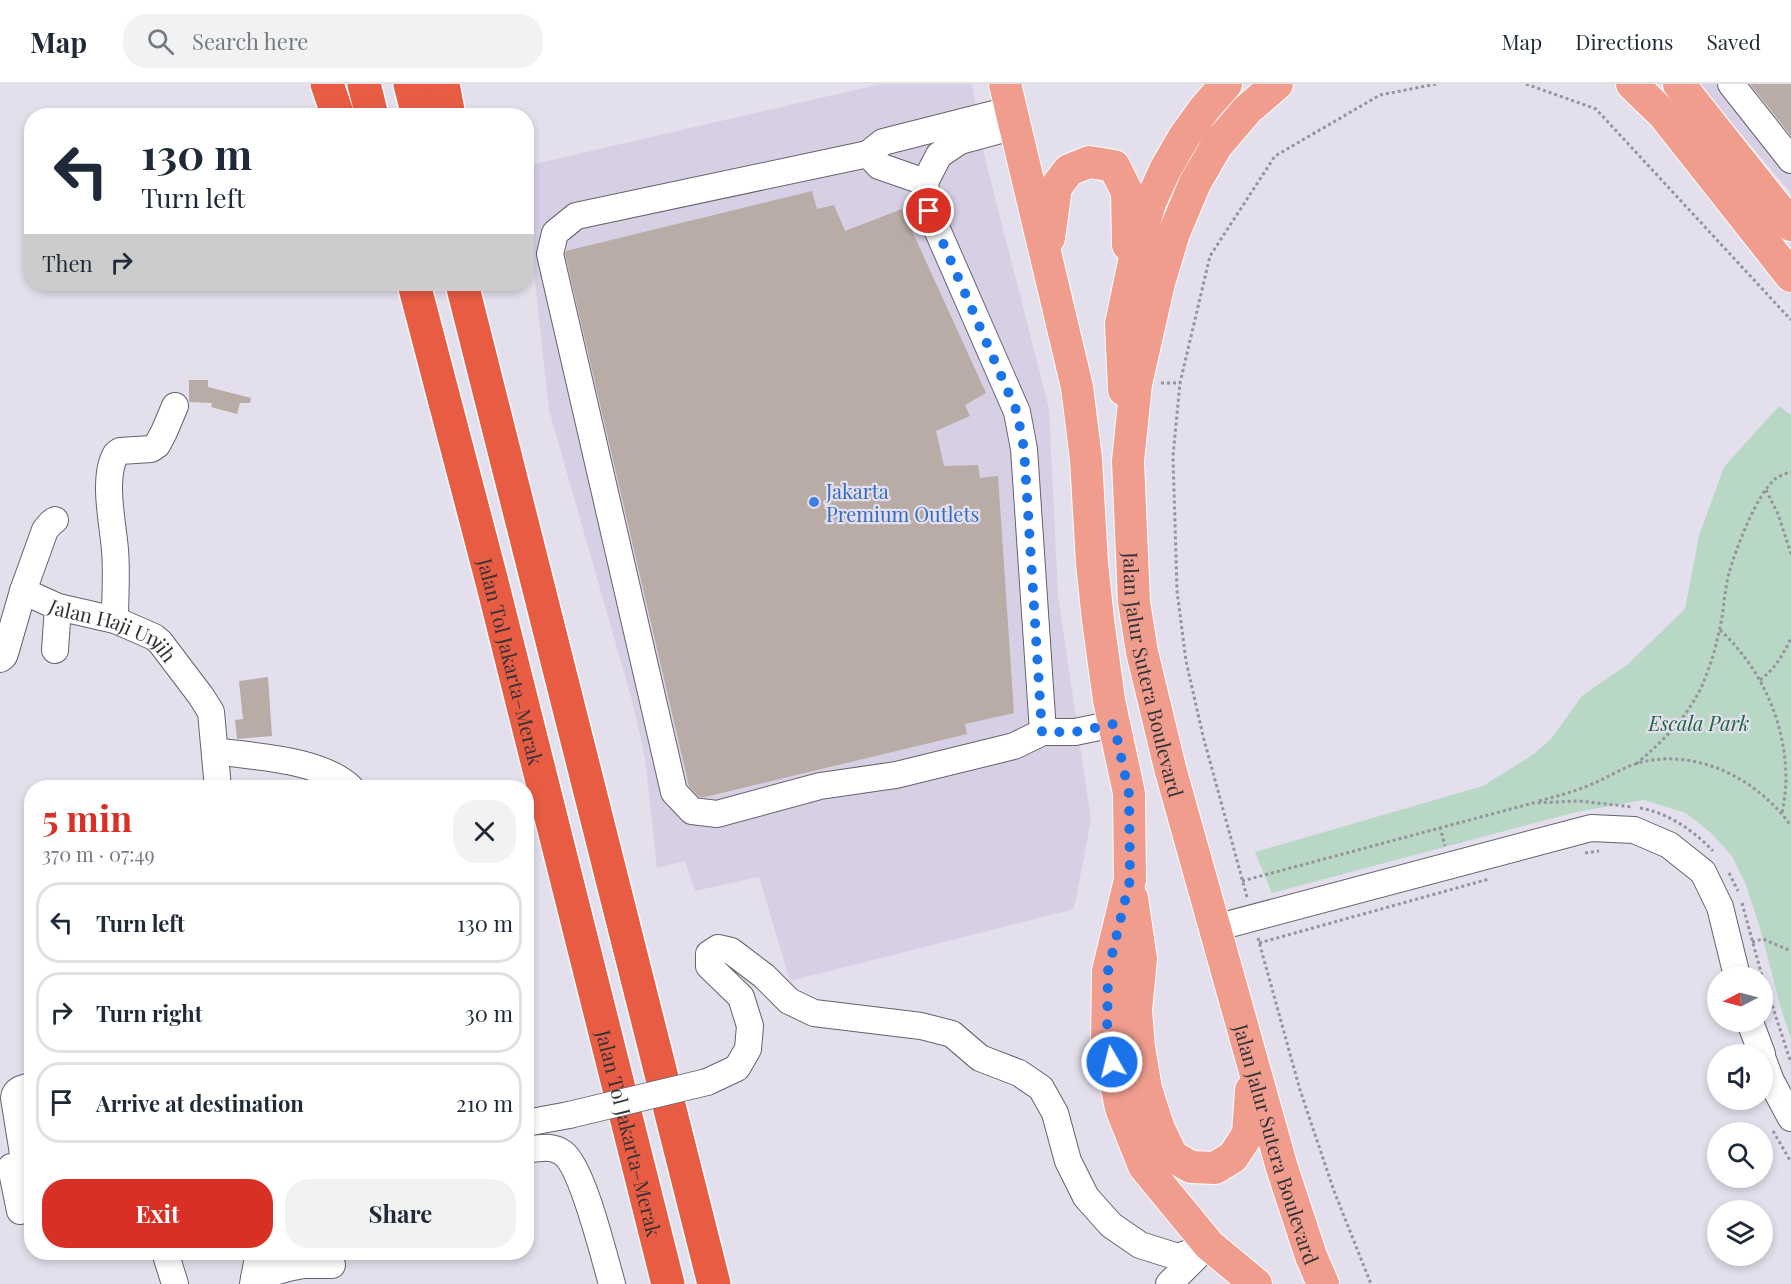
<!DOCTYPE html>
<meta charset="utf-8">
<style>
:root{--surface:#fff;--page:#f2f2f3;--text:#1f2937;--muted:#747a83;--line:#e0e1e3;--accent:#d93025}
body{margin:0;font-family:"Playfair Display",serif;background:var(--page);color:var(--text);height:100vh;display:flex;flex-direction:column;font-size:22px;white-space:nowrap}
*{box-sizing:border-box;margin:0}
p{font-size:20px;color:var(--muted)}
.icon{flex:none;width:33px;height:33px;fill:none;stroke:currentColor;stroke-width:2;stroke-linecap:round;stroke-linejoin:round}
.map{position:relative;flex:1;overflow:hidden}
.sheet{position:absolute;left:24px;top:696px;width:510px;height:480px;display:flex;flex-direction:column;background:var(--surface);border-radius:24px;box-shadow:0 3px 9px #0003}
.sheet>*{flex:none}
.top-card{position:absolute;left:24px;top:24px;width:510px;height:183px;border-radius:24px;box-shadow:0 3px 9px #0003;background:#fff;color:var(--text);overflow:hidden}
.needle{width:39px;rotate:264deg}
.controls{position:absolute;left:1707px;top:882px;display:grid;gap:12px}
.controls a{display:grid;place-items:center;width:66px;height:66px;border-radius:50%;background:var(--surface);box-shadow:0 3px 9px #0003;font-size:30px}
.pin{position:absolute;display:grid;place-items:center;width:51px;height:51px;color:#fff;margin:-26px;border:3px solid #fff;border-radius:50%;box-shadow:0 2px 6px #0007}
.me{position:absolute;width:66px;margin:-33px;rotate:352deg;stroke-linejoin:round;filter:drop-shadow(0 0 4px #0008)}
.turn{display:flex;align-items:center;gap:21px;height:126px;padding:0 18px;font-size:27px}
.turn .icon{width:78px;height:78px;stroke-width:2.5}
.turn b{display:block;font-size:42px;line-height:51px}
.then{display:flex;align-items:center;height:57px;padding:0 18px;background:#0003;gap:12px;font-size:22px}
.round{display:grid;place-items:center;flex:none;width:63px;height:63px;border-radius:24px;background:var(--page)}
.head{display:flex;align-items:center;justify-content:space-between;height:102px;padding:0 18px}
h1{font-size:36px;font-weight:700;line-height:45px;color:var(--accent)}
.action{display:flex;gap:12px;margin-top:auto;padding:12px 18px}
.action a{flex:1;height:69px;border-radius:24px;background:var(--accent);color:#fff;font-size:24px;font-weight:700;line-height:69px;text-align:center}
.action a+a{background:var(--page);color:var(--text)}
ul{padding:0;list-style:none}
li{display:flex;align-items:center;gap:18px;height:81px;margin:0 12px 9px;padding:0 6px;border:3px solid var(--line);border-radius:24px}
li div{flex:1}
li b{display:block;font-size:22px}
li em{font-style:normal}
header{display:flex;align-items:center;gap:36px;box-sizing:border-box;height:84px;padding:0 30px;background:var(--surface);border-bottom:2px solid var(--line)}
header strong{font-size:28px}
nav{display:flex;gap:33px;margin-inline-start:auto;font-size:21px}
.search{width:420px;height:54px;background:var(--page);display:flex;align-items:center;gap:15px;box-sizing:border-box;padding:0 21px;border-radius:24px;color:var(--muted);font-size:22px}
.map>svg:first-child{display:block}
.built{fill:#d7d0e4}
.green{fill:#b9d7c5}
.building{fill:#b9aba5}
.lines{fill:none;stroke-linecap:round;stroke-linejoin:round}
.minor-casing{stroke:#66626d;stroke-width:28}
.major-casing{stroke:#fff;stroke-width:34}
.highway-casing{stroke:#fff;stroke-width:36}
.path{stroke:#96939d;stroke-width:3;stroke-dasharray:3 3;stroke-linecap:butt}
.minor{stroke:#fff;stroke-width:26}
.major{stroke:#f19d8e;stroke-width:32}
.highway{stroke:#e75c43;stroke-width:33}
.minor-bridge-casing{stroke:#66626d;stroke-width:28;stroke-linecap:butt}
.minor-bridge{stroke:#fff;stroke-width:26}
.route{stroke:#1a73e8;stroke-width:10;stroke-dasharray:0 18}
.shop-dot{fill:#3f7fe0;stroke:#e3dfec;stroke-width:2}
.labels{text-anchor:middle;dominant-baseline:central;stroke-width:4.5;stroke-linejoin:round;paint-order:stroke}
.shop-label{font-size:20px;fill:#366cbe;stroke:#e3dfec;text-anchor:start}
.street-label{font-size:20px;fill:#333237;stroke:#e3dfec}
.park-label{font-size:20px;font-style:italic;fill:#1f6444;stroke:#e3dfec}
</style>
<header>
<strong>Map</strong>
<div class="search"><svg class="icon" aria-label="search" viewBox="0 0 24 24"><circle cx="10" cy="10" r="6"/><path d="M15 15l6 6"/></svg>Search here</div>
<nav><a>Map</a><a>Directions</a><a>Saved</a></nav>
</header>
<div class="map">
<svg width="1791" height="1200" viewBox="0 0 1791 1200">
<rect width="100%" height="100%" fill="#e3dfec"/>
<g class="built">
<polygon points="881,0 972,0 983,66 1049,325 1058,511 1091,736 1074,825 790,897 759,793 695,807 685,777 657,784 645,673 631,613 549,326 527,125 526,82"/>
<polygon points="1699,0 1791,0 1791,109"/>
</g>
<polygon class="green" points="1779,322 1791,331 1791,955 1780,921 1760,844 1746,801 1732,772 1711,749 1686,729 1644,716 1576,728 1272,809 1255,768 1483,702 1534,670 1551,655 1582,612 1628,580 1685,525 1699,452 1724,383"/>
<g class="building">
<polygon points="1750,0 1791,0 1791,52"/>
<polygon points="812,107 817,125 834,121 845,147 902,125 986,309 965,321 970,332 936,347 944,382 978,381 980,394 998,392 1014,629 965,640 967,650 705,713 699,713 689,702 565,170 566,167"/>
<polygon points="189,296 208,296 208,303 251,314 250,319 240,319 237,330 211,323 212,319 189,318"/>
<polygon points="268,593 272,652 237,655 235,636 243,635 239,597"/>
</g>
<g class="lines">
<defs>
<g id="minor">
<polyline points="1731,0 1791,76"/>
<polyline points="1015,42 960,57 939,71 925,98 929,127 1017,328 1024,365 1043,648"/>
<polyline points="868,70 883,58 1009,26"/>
<polyline points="925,98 879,82 868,70 576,132 555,149 550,170 674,708 692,727 717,730 820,702 896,691 1014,662 1043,648 1075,648 1114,640"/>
<polyline points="23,507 45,446 51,439 55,436"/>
<path d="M115 536C115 513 117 489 115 466 113 440 102 393 116 370L120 367 151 365 157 361 164 348 175 322"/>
<polyline points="55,566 58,523"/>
<path id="s1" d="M0 575 4 572 6 566 23 507 58 523 115 536 154 553 160 558 201 612 211 628 218 704"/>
<path d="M215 667C256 673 321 675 351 704"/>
<polyline points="1215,844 1591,744 1634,746 1669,761 1703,788 1720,823 1737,892"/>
<polyline points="1750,938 1762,970"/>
<polyline points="1762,973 1771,997 1791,1034"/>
<polyline points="707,998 737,984 748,965 750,942 741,913 709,882 709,870 718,864 731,867 764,892 789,917 814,929 921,942 952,950 980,974 1019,989 1041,1004 1055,1029 1068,1077 1086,1113 1111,1141 1140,1161 1178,1173 1209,1161"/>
<polyline points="526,1039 569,1031"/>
<path d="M526 1066C539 1064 552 1061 563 1069 583 1084 604 1173 612 1200"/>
<path d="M25 1082 14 1014C15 1005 23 1004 32 1002"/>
<polyline points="11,1083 20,1127"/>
<polyline points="165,1168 175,1200"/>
<polyline points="254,1194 288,1184 303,1181 332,1181"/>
<polyline points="253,1200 259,1168"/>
<polyline points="1169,1200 1202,1167"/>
</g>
<g id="major">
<polyline points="1005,0 1077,303 1086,375 1092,479 1098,536 1109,616 1129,709 1130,796 1108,887 1107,955 1121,1024 1144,1082 1209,1161 1256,1200"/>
<path id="s2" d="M1277 0 1247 26 1217 61 1195 99 1174 149 1159 199 1136 300 1128 377 1134 518 1142 568 1170 684 1282 1084 1311 1172 1323 1200"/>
<polyline points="1632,0 1664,31 1791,192"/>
<polyline points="1679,0 1791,141"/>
<polyline points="1049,154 1056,103 1069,86 1089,78 1114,82 1127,108 1128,161"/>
<polyline points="1124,306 1121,240 1138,159 1150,119 1165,86 1184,53 1205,24 1226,0"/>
<polyline points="1132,814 1141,875 1136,926 1139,963 1146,1005 1159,1045 1172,1072 1191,1083 1215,1084 1233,1073 1248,1050 1251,1006"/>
</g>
<g id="highway">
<polyline points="327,0 338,32"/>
<polyline points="364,0 372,32"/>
<polyline points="410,0 418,32"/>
<polyline points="443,0 449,32"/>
<path id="s3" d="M414 200 492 498 668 1200"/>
<polyline points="462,200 714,1200"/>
</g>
</defs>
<use href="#minor" class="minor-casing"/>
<use href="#major" class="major-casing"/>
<use href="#highway" class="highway-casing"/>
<g class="path">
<polyline points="1526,0 1596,25 1791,236"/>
<polyline points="1161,299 1180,299"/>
<polyline points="1766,406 1778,430 1791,470"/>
<path d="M1720 546C1761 584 1785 637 1786 693 1786 706 1784 718 1782 730"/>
<path d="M1760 596C1775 585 1783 571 1791 554"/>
<path d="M1636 680C1664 656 1684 637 1701 604 1709 586 1715 567 1719 548 1724 528 1724 508 1729 489 1736 465 1756 411 1775 395 1779 392 1786 389 1791 388"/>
<path d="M1539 717C1557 712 1574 708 1592 700 1607 694 1622 684 1638 679 1696 663 1758 695 1791 742"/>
<path d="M1640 724C1668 729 1693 746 1713 767"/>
<polyline points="1440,743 1445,762"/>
<polyline points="1585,769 1599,767"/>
<polyline points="1729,789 1738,807"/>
<polyline points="1242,797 1533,719 1579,717 1633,723"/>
<polyline points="1247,813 1203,652 1186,577 1177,507 1173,372 1180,299 1210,172 1275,72 1380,11 1436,0"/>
<polyline points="1742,819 1762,892"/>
<polyline points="1258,854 1300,1006 1334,1107 1371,1200"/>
<polyline points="1752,858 1763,855 1791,867"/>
<polyline points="1259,859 1489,795"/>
<polyline points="1763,893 1791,979"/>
<polyline points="1773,1047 1791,1078"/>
</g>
<use href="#minor" class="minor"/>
<use href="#major" class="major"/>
<use href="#highway" class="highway"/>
<defs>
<polyline id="minor-bridge" points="569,1031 707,998"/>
</defs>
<use href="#minor-bridge" class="minor-bridge-casing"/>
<use href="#minor-bridge" class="minor-bridge"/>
</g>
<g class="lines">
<polyline class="route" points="929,127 1017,328 1024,365 1042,648 1075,648 1114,640 1129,710 1130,796 1108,887 1107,955 1112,978"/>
</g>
<circle class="shop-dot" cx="814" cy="418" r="6"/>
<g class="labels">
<g class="shop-label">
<text x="826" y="406">Jakarta<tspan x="826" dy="23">Premium Outlets</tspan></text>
</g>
<g class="street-label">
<text stroke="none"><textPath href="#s1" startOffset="172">Jalan Haji Unjih</textPath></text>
<text stroke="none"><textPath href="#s3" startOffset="390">Jalan Tol Jakarta–Merak</textPath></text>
<text stroke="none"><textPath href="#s2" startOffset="633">Jalan Jalur Sutera Boulevard</textPath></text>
<text stroke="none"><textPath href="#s3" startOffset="876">Jalan Tol Jakarta–Merak</textPath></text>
<text stroke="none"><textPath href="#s2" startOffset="1119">Jalan Jalur Sutera Boulevard</textPath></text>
</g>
<g class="park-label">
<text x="1699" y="638">Escala Park</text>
</g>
</g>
</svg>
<div class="controls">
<a><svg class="needle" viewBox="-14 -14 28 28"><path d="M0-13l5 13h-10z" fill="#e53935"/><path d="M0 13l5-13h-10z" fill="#747a83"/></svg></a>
<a><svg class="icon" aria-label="sound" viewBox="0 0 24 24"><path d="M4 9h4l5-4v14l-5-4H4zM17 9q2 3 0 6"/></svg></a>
<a><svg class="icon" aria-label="search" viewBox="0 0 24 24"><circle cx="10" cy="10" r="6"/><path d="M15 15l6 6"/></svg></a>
<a><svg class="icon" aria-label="layers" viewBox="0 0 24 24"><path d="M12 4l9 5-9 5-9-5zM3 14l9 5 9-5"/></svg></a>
</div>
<div class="pin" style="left:929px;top:127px;background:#d93025"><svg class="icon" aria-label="arrive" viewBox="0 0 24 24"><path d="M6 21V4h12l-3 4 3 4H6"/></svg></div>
<svg class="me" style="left:1112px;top:978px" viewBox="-20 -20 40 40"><circle r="17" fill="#1a73e8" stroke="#fff" stroke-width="3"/><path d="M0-11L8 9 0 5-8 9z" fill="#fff"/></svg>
<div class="top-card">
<div class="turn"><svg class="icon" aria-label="left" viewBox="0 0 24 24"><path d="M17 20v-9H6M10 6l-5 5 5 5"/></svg><div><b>130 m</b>Turn left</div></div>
<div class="then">Then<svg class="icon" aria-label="right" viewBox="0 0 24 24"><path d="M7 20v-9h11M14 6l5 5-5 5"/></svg></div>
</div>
<section class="sheet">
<div class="head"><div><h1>5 min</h1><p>370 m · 07:49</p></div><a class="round"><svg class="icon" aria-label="close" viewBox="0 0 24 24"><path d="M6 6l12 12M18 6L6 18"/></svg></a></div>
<ul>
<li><svg class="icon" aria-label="left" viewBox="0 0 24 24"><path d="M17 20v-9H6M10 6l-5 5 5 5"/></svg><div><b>Turn left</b></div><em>130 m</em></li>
<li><svg class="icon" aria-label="right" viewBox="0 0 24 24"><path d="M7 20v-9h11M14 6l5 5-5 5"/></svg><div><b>Turn right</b></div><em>30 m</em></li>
<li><svg class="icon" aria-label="arrive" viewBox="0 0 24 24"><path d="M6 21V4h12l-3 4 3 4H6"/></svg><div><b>Arrive at destination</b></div><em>210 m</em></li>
</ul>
<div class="action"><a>Exit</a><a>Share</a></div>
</section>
</div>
